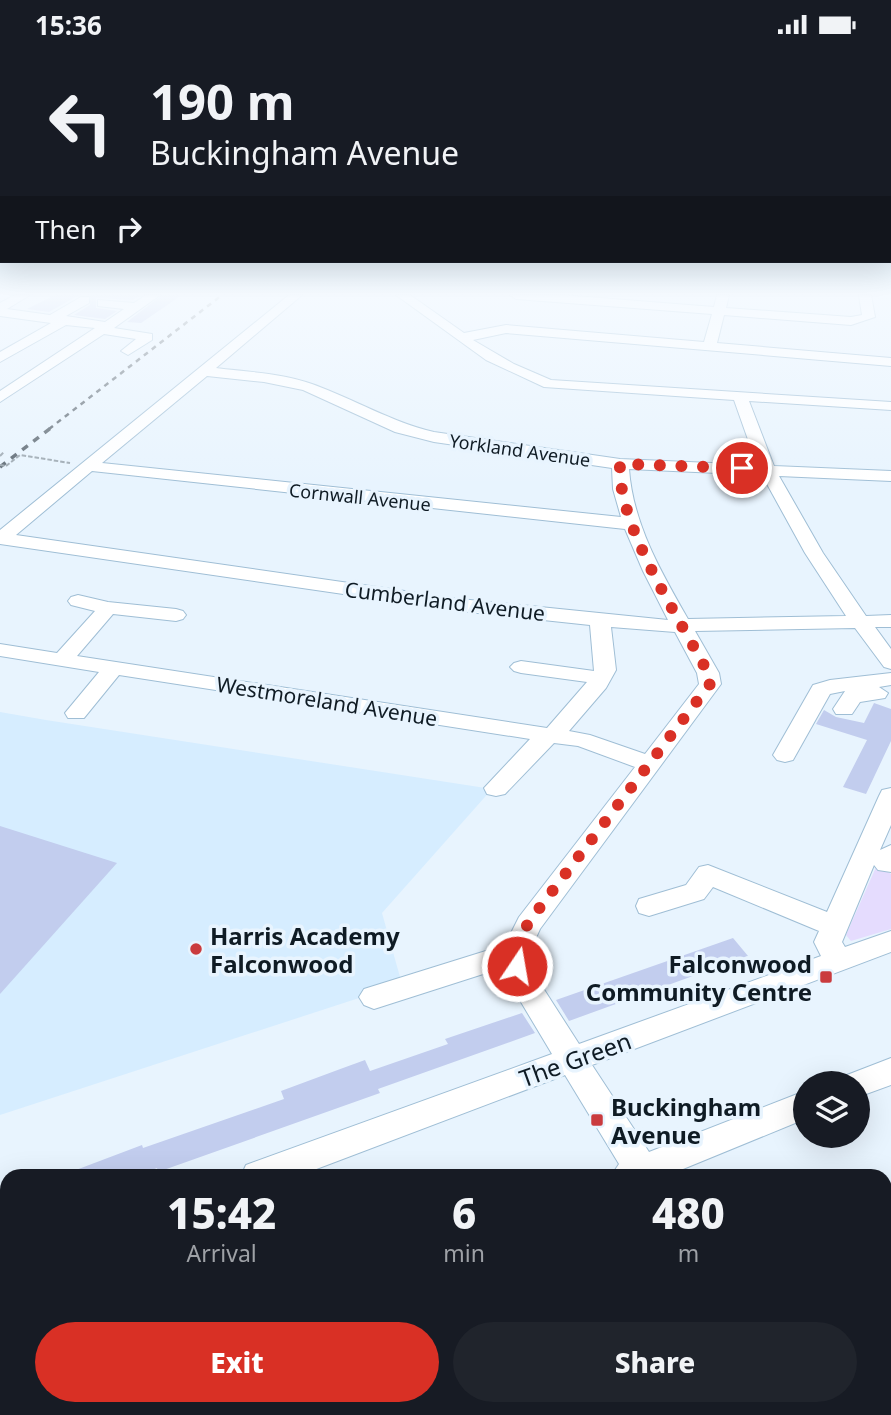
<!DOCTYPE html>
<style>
:root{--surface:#171b24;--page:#20242c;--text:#f1f3f6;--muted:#9ea1a6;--accent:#d93025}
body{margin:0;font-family:"Noto Sans",sans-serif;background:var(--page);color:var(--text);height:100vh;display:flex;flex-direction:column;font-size:26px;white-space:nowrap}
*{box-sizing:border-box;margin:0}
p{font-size:23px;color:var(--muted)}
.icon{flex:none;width:38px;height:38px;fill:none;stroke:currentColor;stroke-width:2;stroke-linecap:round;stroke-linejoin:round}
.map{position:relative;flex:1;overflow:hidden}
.sheet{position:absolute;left:0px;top:1120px;width:892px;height:247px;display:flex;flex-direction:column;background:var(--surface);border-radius:21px 21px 0 0;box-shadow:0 7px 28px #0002}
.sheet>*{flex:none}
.hud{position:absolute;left:0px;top:0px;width:892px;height:214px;box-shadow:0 7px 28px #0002;background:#171b24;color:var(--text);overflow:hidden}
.controls{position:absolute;left:793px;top:1022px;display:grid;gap:14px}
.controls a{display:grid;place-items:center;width:77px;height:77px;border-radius:50%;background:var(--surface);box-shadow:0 7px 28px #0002;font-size:35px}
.pin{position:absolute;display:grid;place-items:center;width:60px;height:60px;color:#fff;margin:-30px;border:4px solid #fff;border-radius:50%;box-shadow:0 2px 7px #0007}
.me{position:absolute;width:77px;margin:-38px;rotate:12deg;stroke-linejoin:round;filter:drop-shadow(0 0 5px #0008)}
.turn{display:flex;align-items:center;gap:24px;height:147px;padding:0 35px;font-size:32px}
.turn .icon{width:91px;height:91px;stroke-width:2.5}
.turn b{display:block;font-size:49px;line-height:60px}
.then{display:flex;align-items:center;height:66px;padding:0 35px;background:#0003;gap:14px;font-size:26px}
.eta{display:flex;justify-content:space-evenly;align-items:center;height:119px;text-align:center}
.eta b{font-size:42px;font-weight:800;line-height:49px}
.cta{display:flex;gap:14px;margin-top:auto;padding:14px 35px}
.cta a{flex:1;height:80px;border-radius:42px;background:var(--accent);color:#fff;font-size:28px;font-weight:800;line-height:80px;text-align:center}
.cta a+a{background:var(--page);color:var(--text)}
.status{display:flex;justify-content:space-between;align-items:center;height:49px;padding:0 35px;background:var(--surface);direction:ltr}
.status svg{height:19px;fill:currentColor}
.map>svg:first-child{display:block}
.built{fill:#d6edff}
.green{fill:#e5dcfe}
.building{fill:#c2cdee}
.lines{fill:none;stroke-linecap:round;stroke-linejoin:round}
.minor-casing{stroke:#9fbed5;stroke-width:2}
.path{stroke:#9ba7b0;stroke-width:2;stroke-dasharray:4.5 2;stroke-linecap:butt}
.minor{fill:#fff;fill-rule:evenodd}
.rail-far1{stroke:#5a6670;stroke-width:2.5;stroke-dasharray:5 5;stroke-linecap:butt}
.rail{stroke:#5a6670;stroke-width:3.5;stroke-dasharray:7 7;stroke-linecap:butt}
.path-bridge{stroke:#9ba7b0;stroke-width:2;stroke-dasharray:4.5 2;stroke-linecap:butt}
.route{stroke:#d93025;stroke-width:12;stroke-dasharray:0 21.6}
.poi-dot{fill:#ca3b3e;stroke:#e8f4fe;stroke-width:2.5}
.labels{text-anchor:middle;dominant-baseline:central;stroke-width:7;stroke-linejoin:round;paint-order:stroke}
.far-street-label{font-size:18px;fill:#0f1b24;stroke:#e8f4fe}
.street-label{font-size:21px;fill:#0f1b24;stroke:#e8f4fe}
.near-poi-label{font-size:24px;font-weight:bold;fill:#0f1b24;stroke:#e8f4fe;text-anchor:start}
.near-street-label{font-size:24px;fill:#0f1b24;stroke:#e8f4fe}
</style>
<div class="status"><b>15:36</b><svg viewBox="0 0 49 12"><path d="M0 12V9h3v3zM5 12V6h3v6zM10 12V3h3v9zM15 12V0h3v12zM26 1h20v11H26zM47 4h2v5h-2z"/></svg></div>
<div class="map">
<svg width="891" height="1366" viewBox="0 0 891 1366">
<rect width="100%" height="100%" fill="#e8f4fe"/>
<polygon class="built" points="0,663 46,671 492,740 382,864 402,935 0,1066"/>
<polygon class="green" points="877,816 891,825 891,880 851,892 846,886"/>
<g class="building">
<polygon points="55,246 79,246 49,263 27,260"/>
<polygon points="90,246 141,246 133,251 96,249 96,259 117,262 105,270 74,266 90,256"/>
<polygon points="162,246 179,246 176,248 179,248 141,274 127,273"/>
<polygon points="874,654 891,660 891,692 866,745 843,738 867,691 816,675 824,661 836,668 864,674"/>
<polygon points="0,777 117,814 0,945"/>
<polygon points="733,889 748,907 569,972 556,951"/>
<polygon points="522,964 535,984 378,1040 380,1044 158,1123 157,1119 136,1127 60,1127 142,1096 143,1099 284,1050 281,1042 343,1019 365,1011 370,1022 448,995 445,990"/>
</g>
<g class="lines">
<defs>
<g id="minor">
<polygon points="15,246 30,246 7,260 50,266 81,248 89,248 89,254 66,267 105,273 124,260 98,257 98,251 134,254 146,246 160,246 114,279 152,285 152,291 128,306 121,302 136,290 104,285 0,353 0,342 95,279 66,276 0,313 0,303 51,274 0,267 0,254"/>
<path d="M289 246H302L216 319C247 323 282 324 312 335 354 350 391 373 434 383L620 410 757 416 734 351 544 338 486 311 396 246H410L464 284 506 276 704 293 712 265 516 250 510 246H562L714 258 717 246H729L726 259 851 268 862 266 859 246H871L875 268 851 276 724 266 717 294 891 309V317L506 284 473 291 514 315 551 331 891 353V361L749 352 774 417 891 422V432L779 427 823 504 866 567 891 566V578H875L891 600V620L884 618 855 579 695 582 719 624 721 635 540 880 529 904 536 928 579 995 821 907 814 893 819 882 713 838 704 850 649 867 639 864 636 857 639 850 686 836 699 818 708 816 827 863 879 747 882 741 891 739V776L880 801 891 796V823L878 821 874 816 842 893 845 898 891 882V903L592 1016 649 1103 805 1042V1070L666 1127H611L619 1115 565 1026 298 1127H241L246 1116 552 1005 512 938 505 918 374 960 364 956 359 948 364 940 505 896 519 868 635 718 578 697 554 694 505 745 496 747 487 745 484 739 530 690 119 626 84 669H68L65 664 99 623 0 607V595L57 604 95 562 71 556 68 552 71 548 78 546 108 553 176 560 183 562 186 566 183 570 176 572 113 565 77 607 547 679 587 633 521 624 514 622 510 618 514 614 521 612 594 622 590 576 460 562 0 495V481ZM207 327 264 333 303 341 395 383 434 393 612 419 613 440 621 468 102 414ZM629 420 762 426 805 504 846 567 688 570C661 523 633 475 629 420ZM92 422 625 480 643 522 668 571 460 550 16 486ZM611 578 675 583 697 624 699 635 645 705 590 686 569 682 606 639 616 621Z"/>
<polygon points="891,624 891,636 879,638 888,644 885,649 860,653 852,665 836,665 833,660 845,642 850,641 830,645 793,711 785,713 777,711 773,706 813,636 830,631"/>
<polygon points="891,1009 891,1036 858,1048 858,1034 843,1034 847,1026"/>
<polygon points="891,1171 891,1206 886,1208 886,1174"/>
<polygon points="7,1202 7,1236 0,1238 0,1204"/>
<polygon points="491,1360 542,1360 539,1366 488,1366"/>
<polygon points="772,1360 813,1360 816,1366 775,1366"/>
</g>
</defs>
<use href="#minor" class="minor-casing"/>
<g class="path">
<polyline points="0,407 4,403"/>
<polyline points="6,417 20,406 70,414"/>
</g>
<use href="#minor" class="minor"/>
<polyline class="rail-far1" points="49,380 222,246"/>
<polyline class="rail" points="0,418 52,378"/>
<polyline class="path-bridge" points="0,416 6,417"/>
</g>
<linearGradient id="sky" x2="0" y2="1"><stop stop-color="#8dc1dd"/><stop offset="0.56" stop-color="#f5faff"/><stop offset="1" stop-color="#f5faff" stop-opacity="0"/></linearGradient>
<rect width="891" height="437" fill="url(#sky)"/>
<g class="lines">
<path class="route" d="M517 917 515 904 528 874 710 635 708 624C679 568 617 477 620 415L742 419"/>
</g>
<g class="poi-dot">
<circle cx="196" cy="900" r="7"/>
<rect x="819" y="921" width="14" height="14" rx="3.5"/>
<rect x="590" y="1064" width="14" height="14" rx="3.5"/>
</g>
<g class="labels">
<g class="far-street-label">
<text transform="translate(520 401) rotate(8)">Yorkland Avenue</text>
<text transform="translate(360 448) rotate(6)">Cornwall Avenue</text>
</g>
<g class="street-label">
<text transform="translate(445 552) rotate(7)">Cumberland Avenue</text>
<text transform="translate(327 652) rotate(9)">Westmoreland Avenue</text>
</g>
<g class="near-poi-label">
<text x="210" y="886">Harris Academy<tspan x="210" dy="28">Falconwood</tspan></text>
<text x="812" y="914" text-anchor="end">Falconwood<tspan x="812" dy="28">Community Centre</tspan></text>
<text x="611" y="1057">Buckingham<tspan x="611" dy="28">Avenue</tspan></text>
</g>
<g class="near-street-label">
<text transform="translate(575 1010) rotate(-20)">The Green</text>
</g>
</g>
</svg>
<div class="controls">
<a><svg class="icon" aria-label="layers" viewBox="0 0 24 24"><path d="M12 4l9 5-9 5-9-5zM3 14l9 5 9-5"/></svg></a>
</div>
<div class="pin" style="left:742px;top:419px;background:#d93025"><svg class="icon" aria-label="arrive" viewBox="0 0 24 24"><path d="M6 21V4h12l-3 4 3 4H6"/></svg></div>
<svg class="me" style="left:517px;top:917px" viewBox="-20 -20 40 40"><circle r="17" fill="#d93025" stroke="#fff" stroke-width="3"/><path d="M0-11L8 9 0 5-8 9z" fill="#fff"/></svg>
<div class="hud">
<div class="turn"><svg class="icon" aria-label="left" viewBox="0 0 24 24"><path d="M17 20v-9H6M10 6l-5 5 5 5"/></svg><div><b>190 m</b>Buckingham Avenue</div></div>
<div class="then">Then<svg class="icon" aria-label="right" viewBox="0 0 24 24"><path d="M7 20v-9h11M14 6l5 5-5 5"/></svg></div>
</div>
<section class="sheet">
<div class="eta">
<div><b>15:42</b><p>Arrival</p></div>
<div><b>6</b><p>min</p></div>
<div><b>480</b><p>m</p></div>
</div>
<div class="cta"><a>Exit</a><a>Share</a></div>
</section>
</div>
